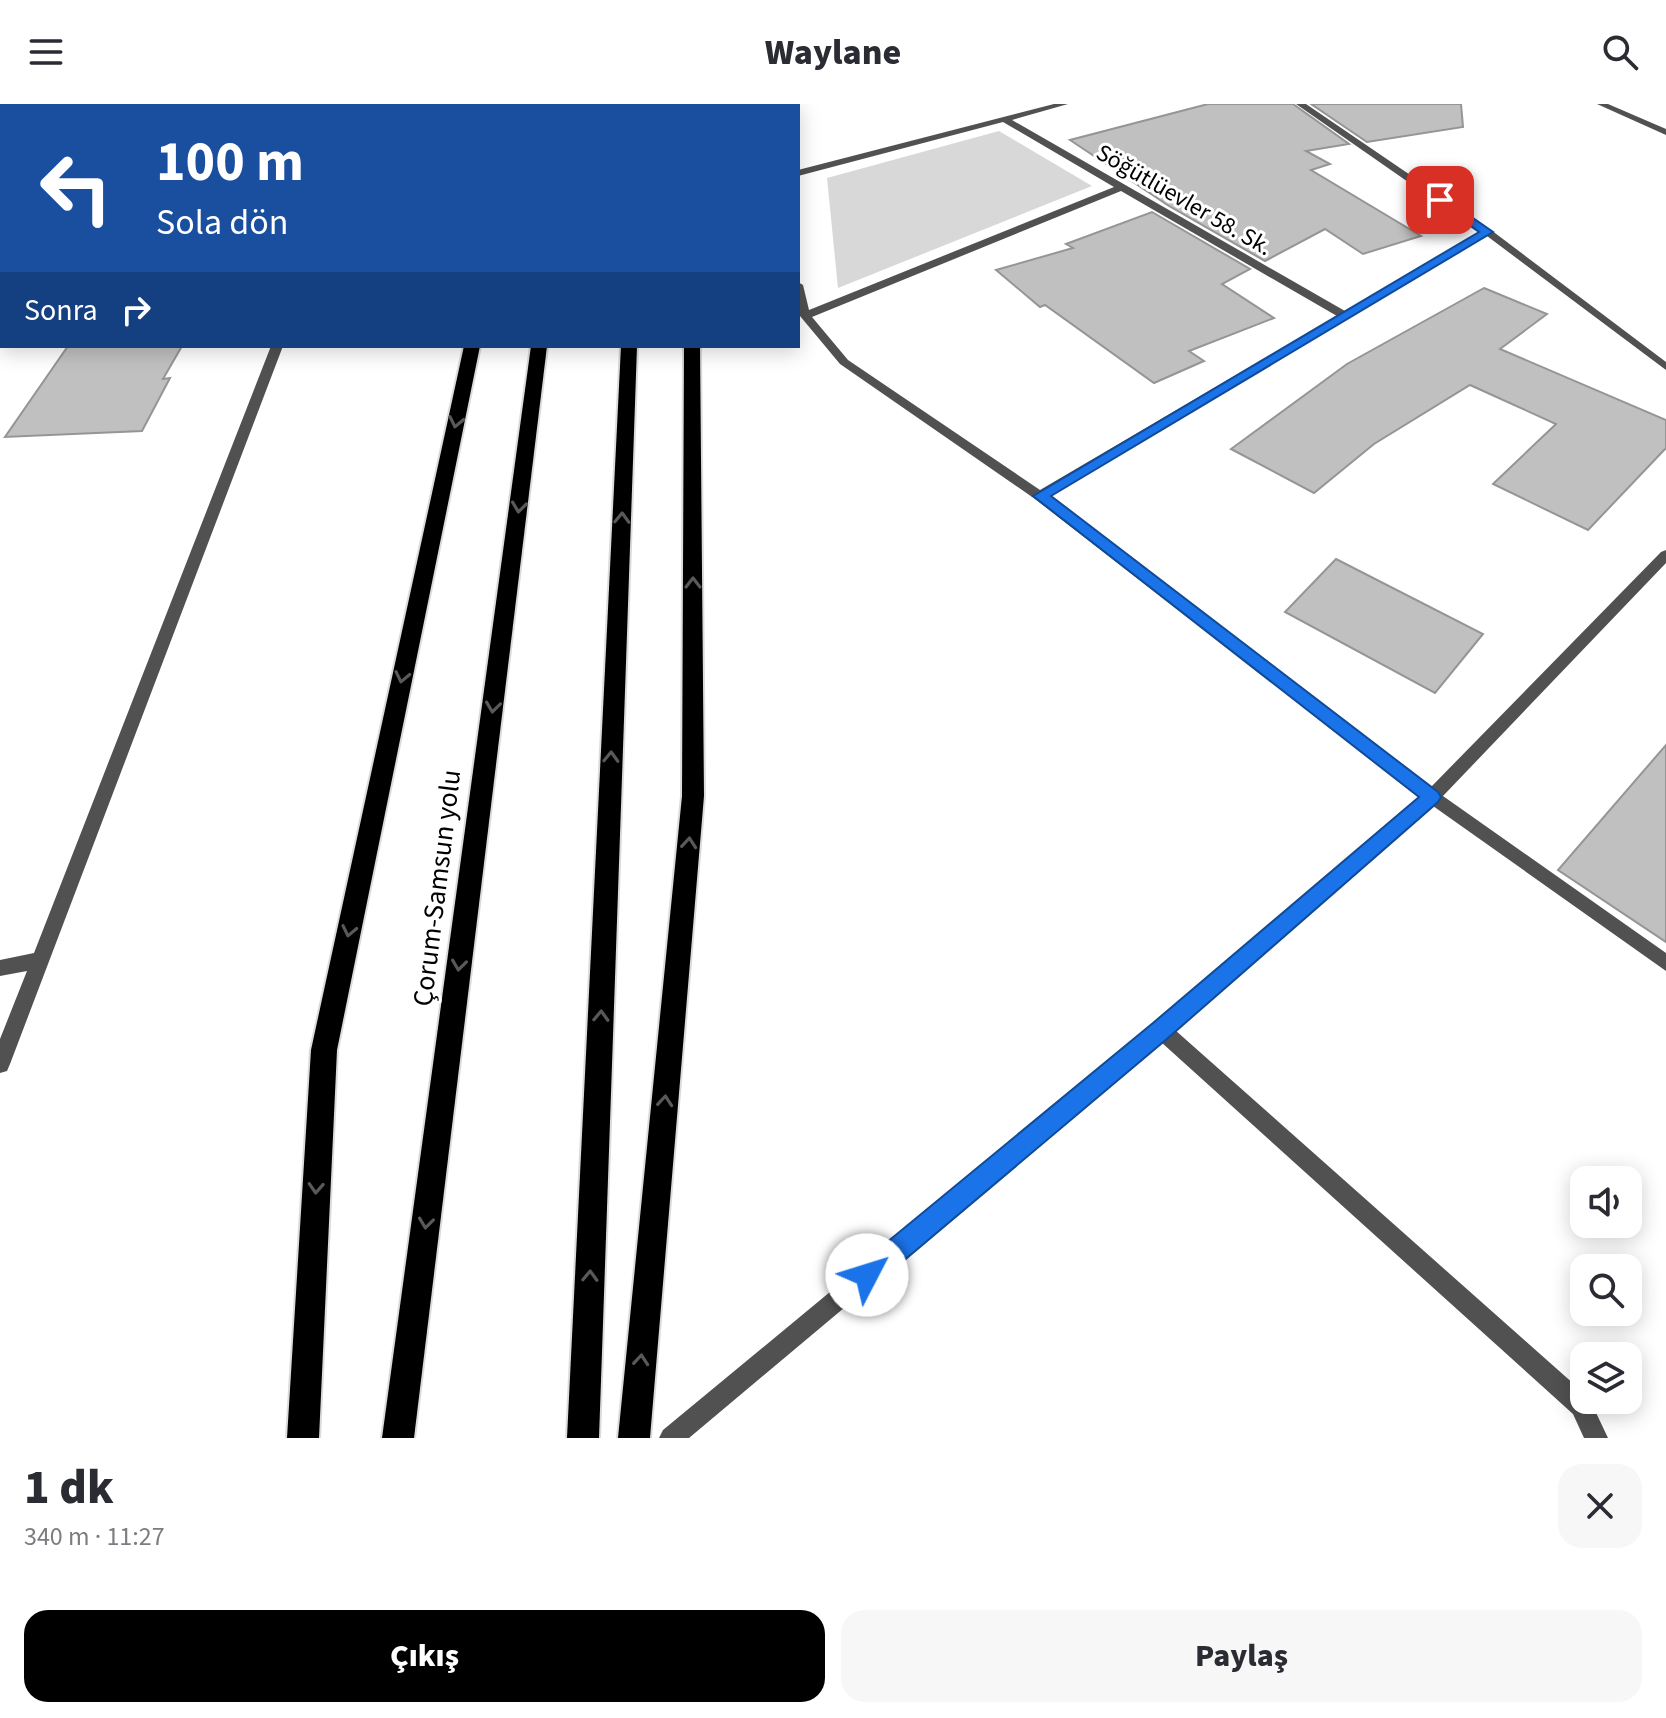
<!DOCTYPE html>
<html lang="tr">
<meta charset="utf-8">
<style>
:root{--surface:#fff;--page:#f7f7f7;--text:#2b2b33;--muted:#7c7c81;--accent:#000}
body{margin:0;font-family:"Source Sans 3",sans-serif;background:var(--page);color:var(--text);height:100vh;display:flex;flex-direction:column;font-size:30px;white-space:nowrap}
*{box-sizing:border-box;margin:0}
p{font-size:26px;color:var(--muted)}
.icon{flex:none;width:44px;height:44px;fill:none;stroke:currentColor;stroke-width:2;stroke-linecap:round;stroke-linejoin:round}
.map{position:relative;height:1334px;overflow:hidden}
.details{display:flex;flex-direction:column;background:var(--surface);flex:1}
.details>*{flex:none}
.banner{position:absolute;left:0px;top:0px;width:800px;height:244px;box-shadow:0 4px 20px #0003;background:#1a4fa0;color:#fff;overflow:hidden}
.buttons{position:absolute;left:1570px;top:1062px;display:grid;gap:16px}
.buttons a{display:grid;place-items:center;width:72px;height:72px;border-radius:16px;background:var(--surface);box-shadow:0 4px 20px #0003;font-size:40px}
.pin{position:absolute;display:grid;place-items:center;width:68px;height:68px;color:#fff;margin:-34px;border-radius:16px;box-shadow:0 4px 12px #0006}
.me{position:absolute;width:88px;margin:-44px;rotate:50deg;stroke-linejoin:round;filter:drop-shadow(0 0 6px #0008)}
.turn{display:flex;align-items:center;gap:28px;height:168px;padding:0 24px;font-size:36px}
.turn .icon{width:104px;height:104px;stroke-width:2.5}
.turn b{display:block;font-size:56px;line-height:68px}
.then{display:flex;align-items:center;height:76px;padding:0 24px;background:#0003;gap:16px;font-size:30px}
.round{display:grid;place-items:center;flex:none;width:84px;height:84px;border-radius:24px;background:var(--page)}
.overview{display:flex;align-items:center;justify-content:space-between;height:136px;padding:0 24px}
h1{font-size:48px;font-weight:800;line-height:60px}
.cta{display:flex;gap:16px;margin-top:auto;padding:16px 24px}
.cta a{flex:1;height:92px;border-radius:24px;background:var(--accent);color:#fff;font-size:32px;font-weight:800;line-height:92px;text-align:center}
.cta a+a{background:var(--page);color:var(--text)}
header{display:flex;justify-content:space-between;align-items:center;height:104px;padding:0 24px;background:var(--surface);font-size:36px;font-weight:800}
.map>svg:first-child{display:block}
.green{fill:#d8d8d8}
.building{fill:#c0c0c0;stroke:#959595;stroke-width:2}
.lines{fill:none;stroke-linecap:round;stroke-linejoin:round}
.trunk-casing{stroke:#dbdbdb;stroke-width:4}
.minor{fill:#515151;fill-rule:evenodd}
.trunk{fill:#000;fill-rule:evenodd}
.oneway{stroke:#595959}
.route{fill:#1a73e8;stroke:#114b97;stroke-width:2}
.labels{text-anchor:middle;dominant-baseline:central;stroke-width:6;stroke-linejoin:round;paint-order:stroke}
.far-street-label{font-size:24px;fill:#000;stroke:#fff}
.street-label{font-size:28px;fill:#000;stroke:#fff}
</style>
<header><svg class="icon" aria-label="menu" viewBox="0 0 24 24"><path d="M4 6h16M4 12h16M4 18h16"/></svg>Waylane<svg class="icon" aria-label="search" viewBox="0 0 24 24"><circle cx="10" cy="10" r="6"/><path d="M15 15l6 6"/></svg></header>
<div class="map">
<svg width="1666" height="1334" viewBox="0 0 1666 1334">
<rect width="100%" height="100%" fill="#fff"/>
<polygon class="green" points="999,27 1092,82 838,184 827,74"/>
<g class="building">
<polygon points="1208,0 1293,0 1349,40 1306,47 1330,60 1311,66 1421,132 1363,150 1325,125 1265,157 1169,102 1070,36"/>
<polygon points="1311,0 1461,0 1463,23 1367,38"/>
<polygon points="1152,108 1250,165 1222,180 1274,214 1189,247 1204,257 1154,279 1045,201 1040,203 996,166 1073,144 1066,140"/>
<polygon points="1484,184 1547,210 1500,245 1666,316 1666,344 1588,426 1493,380 1556,320 1470,281 1374,340 1314,389 1231,345 1347,260"/>
<polygon points="68,242 182,242 163,275 170,274 142,327 5,333"/>
<polygon points="1336,455 1483,530 1435,589 1285,508"/>
<polygon points="1666,641 1666,838 1558,766"/>
</g>
<g class="lines">
<defs>
<g id="trunk">
<polygon points="517,0 529,0 516,2"/>
<polygon points="565,0 577,0 564,2"/>
<rect x="633" y="0" width="12" height="2"/>
<rect x="686" y="0" width="12" height="2"/>
<polygon points="464,242 480,242 337,946 319,1334 287,1334 311,946"/>
<polygon points="531,242 547,242 414,1334 382,1334"/>
<polygon points="621,242 637,242 599,1334 567,1334"/>
<polygon points="684,242 700,242 704,692 650,1334 618,1334 682,692"/>
</g>
</defs>
<use href="#trunk" class="trunk-casing"/>
<g class="minor">
<polygon points="753,0 761,0 762,2 754,2"/>
<path d="M1054 0H1068L1012 16 1345 207 1480 128 1296 0H1306L1491 126 1666 258V266L1487 132 1049 392 1431 683 1661 448 1666 446V459L1443 692 1666 849V867L1433 702 1175 926 1584 1289V1296H1590L1608 1334H1584L1573 1310 1161 938 689 1334H659L663 1326 1154 920 1420 693 1035 395 840 260 800 212 798 178 803 181 809 206 1114 83 1003 18 798 72V66ZM1121 87 1337 212 1040 386 848 256 812 213Z"/>
<polygon points="1597,0 1608,0 1666,25 1666,31"/>
<polygon points="2,19 2,26 0,27 0,20"/>
<rect x="0" y="85" width="2" height="6"/>
<polygon points="271,242 283,242 10,960 7,967 0,969 0,935 27,867 0,872 0,856 34,849"/>
</g>
<use href="#trunk" class="trunk"/>
</g>
<defs><path id="oneway-chevron" d="M-2-3.5L2.5 0L-2 3.5" fill="none" stroke-width="1.6" stroke-linecap="round" stroke-linejoin="round" transform="scale(2)"/></defs>
<g class="oneway">
<use href="#oneway-chevron" transform="translate(456 318) rotate(102)"/>
<use href="#oneway-chevron" transform="translate(519 403) rotate(97)"/>
<use href="#oneway-chevron" transform="translate(622 414) rotate(-88)"/>
<use href="#oneway-chevron" transform="translate(693 479) rotate(-90)"/>
<use href="#oneway-chevron" transform="translate(402 573) rotate(102)"/>
<use href="#oneway-chevron" transform="translate(493 603) rotate(97)"/>
<use href="#oneway-chevron" transform="translate(611 653) rotate(-88)"/>
<use href="#oneway-chevron" transform="translate(689 739) rotate(-85)"/>
<use href="#oneway-chevron" transform="translate(349 827) rotate(102)"/>
<use href="#oneway-chevron" transform="translate(459 861) rotate(97)"/>
<use href="#oneway-chevron" transform="translate(601 912) rotate(-88)"/>
<use href="#oneway-chevron" transform="translate(665 997) rotate(-85)"/>
<use href="#oneway-chevron" transform="translate(316 1084) rotate(93)"/>
<use href="#oneway-chevron" transform="translate(426 1119) rotate(97)"/>
<use href="#oneway-chevron" transform="translate(590 1172) rotate(-88)"/>
<use href="#oneway-chevron" transform="translate(641 1256) rotate(-85)"/>
</g>
<polygon class="route" points="1437,94 1444,94 1493,128 1051,392 1438,688 1441,693 1438,698 1168,934 876,1180 867,1183 858,1180 854,1171 858,1162 1153,919 1419,693 1033,392 1479,128 1437,98"/>
<g class="labels">
<g class="far-street-label">
<text transform="translate(1184 96) rotate(30)">Söğütlüevler 58. Sk.</text>
</g>
<g class="street-label">
<text transform="translate(437 784) rotate(-83)">Çorum-Samsun yolu</text>
</g>
</g>
</svg>
<div class="buttons">
<a><svg class="icon" aria-label="sound" viewBox="0 0 24 24"><path d="M4 9h4l5-4v14l-5-4H4zM17 9q2 3 0 6"/></svg></a>
<a><svg class="icon" aria-label="search" viewBox="0 0 24 24"><circle cx="10" cy="10" r="6"/><path d="M15 15l6 6"/></svg></a>
<a><svg class="icon" aria-label="layers" viewBox="0 0 24 24"><path d="M12 4l9 5-9 5-9-5zM3 14l9 5 9-5"/></svg></a>
</div>
<div class="pin" style="left:1440px;top:96px;background:#d93025"><svg class="icon" aria-label="arrive" viewBox="0 0 24 24"><path d="M6 21V4h12l-3 4 3 4H6"/></svg></div>
<svg class="me" style="left:867px;top:1171px" viewBox="-20 -20 40 40"><circle r="19" fill="#fff"/><path d="M0-13L10 11 0 6-10 11z" fill="#1a73e8"/></svg>
<div class="banner">
<div class="turn"><svg class="icon" aria-label="left" viewBox="0 0 24 24"><path d="M17 20v-9H6M10 6l-5 5 5 5"/></svg><div><b>100 m</b>Sola dön</div></div>
<div class="then">Sonra<svg class="icon" aria-label="right" viewBox="0 0 24 24"><path d="M7 20v-9h11M14 6l5 5-5 5"/></svg></div>
</div>
</div>
<section class="details">
<div class="overview"><div><h1>1 dk</h1><p>340 m · 11:27</p></div><a class="round"><svg class="icon" aria-label="close" viewBox="0 0 24 24"><path d="M6 6l12 12M18 6L6 18"/></svg></a></div>
<div class="cta"><a>Çıkış</a><a>Paylaş</a></div>
</section>
